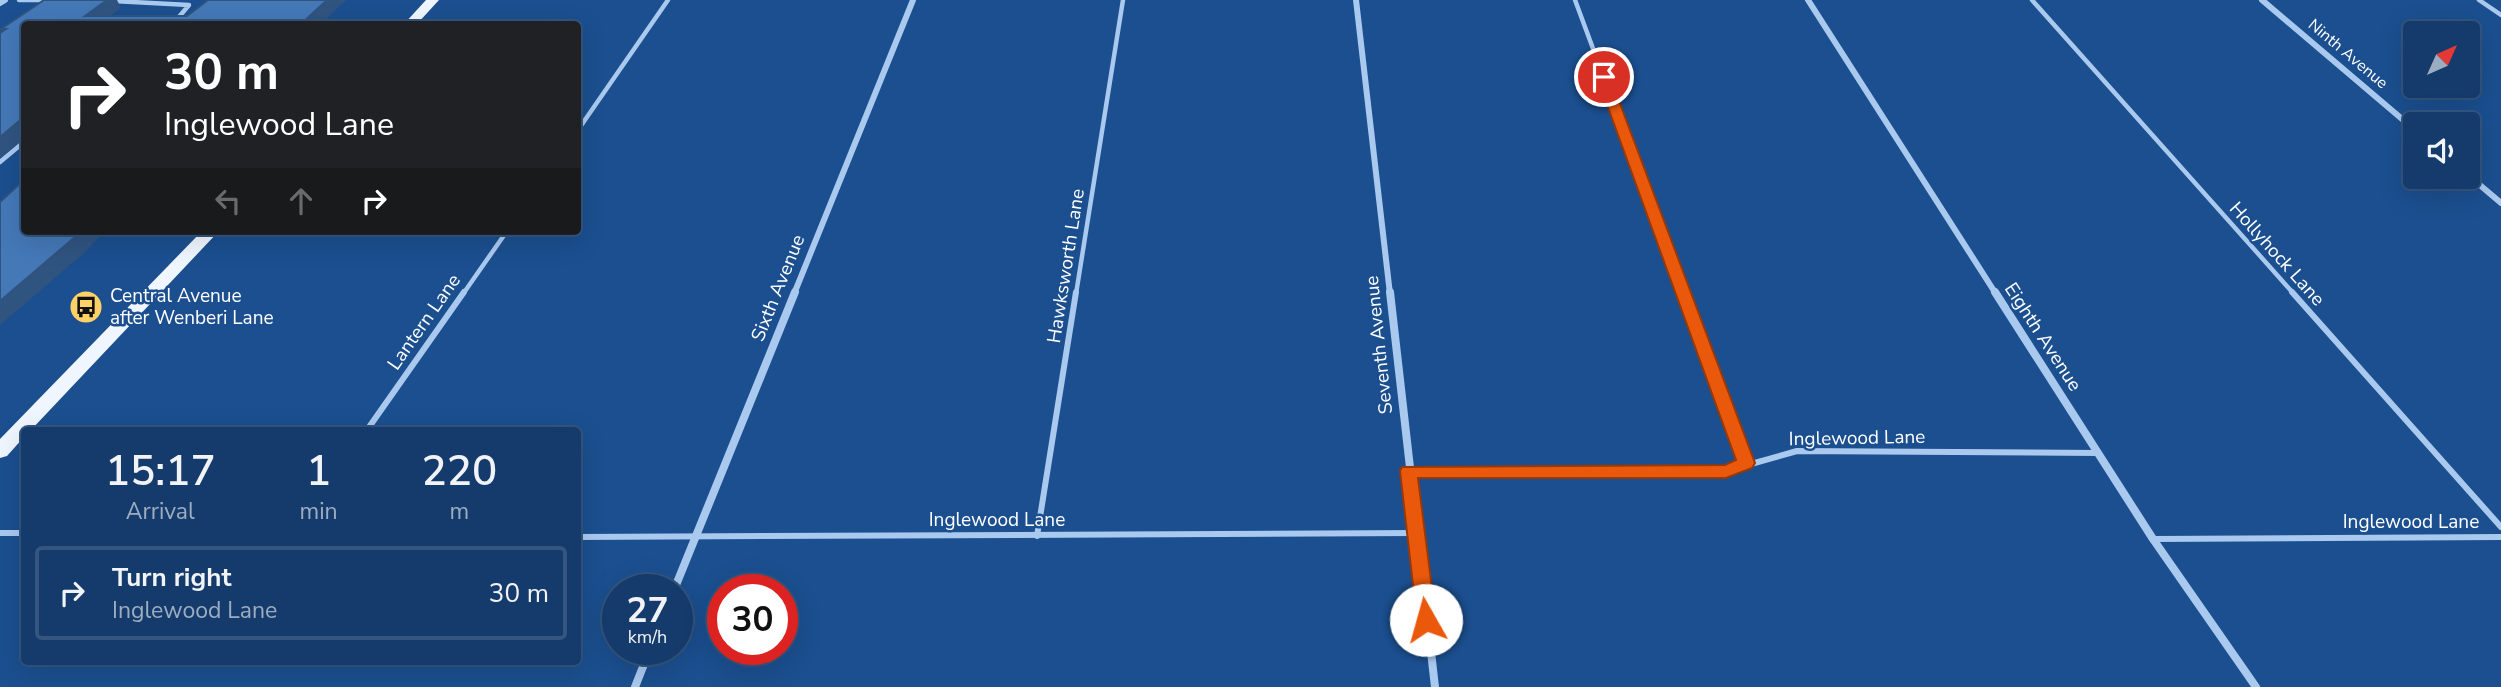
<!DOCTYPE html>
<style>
:root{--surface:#143b6b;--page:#1d4271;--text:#f1f3f6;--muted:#9dadc1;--line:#33557e}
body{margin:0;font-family:"Nunito Sans",sans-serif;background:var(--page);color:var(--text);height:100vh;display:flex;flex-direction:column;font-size:26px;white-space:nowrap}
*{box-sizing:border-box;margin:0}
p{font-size:23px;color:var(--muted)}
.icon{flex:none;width:38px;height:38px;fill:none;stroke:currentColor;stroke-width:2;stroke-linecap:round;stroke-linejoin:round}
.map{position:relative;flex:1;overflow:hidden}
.details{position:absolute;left:21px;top:427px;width:560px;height:238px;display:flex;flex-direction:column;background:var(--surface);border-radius:7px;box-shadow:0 7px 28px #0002,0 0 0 2px var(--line)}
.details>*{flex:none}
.hud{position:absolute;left:21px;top:21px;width:560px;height:214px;border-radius:7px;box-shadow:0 7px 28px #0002,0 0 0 2px var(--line);background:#202124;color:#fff;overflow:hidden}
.needle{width:46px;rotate:45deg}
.tools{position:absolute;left:2403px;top:21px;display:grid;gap:14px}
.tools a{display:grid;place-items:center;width:77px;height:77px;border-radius:7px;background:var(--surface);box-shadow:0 7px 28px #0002,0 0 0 2px var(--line);font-size:35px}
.speed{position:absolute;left:602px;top:574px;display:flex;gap:14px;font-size:35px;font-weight:700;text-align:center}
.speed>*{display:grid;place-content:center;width:91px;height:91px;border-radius:50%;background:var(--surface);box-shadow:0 7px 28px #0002,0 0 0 2px var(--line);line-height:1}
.speed small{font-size:18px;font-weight:400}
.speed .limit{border:10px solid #d22;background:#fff;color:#111}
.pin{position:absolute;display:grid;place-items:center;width:60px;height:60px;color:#fff;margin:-30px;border:4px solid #fff;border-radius:50%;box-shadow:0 2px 7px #0007}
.me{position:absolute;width:77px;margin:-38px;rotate:353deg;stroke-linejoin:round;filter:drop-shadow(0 0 5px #0008)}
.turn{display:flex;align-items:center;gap:24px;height:147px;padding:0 28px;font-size:32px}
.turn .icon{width:91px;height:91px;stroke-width:2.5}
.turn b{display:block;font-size:49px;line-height:60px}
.lanes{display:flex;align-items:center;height:66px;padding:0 28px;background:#0003;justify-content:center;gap:35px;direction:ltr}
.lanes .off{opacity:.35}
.eta{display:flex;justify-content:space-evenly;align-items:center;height:119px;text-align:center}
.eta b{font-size:42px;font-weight:600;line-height:49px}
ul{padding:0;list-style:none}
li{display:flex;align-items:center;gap:21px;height:94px;margin:0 14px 10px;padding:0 14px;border:4px solid var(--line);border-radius:7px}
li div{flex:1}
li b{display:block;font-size:26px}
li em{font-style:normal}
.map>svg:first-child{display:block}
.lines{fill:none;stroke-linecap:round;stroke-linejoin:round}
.lane-far1{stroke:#a9c9ee;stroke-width:4.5}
.lane{stroke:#a9c9ee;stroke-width:6}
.street-far1{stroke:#a9c9ee;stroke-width:6}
.street{stroke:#a9c9ee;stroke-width:8}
.primary{fill:#f0f6ff;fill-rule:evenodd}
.shaded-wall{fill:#305480}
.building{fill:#4478b7;stroke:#305480;stroke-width:2}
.route{fill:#ea580c;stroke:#983908;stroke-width:2}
.labels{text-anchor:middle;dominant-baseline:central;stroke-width:5;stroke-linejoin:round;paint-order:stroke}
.far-street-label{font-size:16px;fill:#fff;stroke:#1b4f8f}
.street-label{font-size:19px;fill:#fff;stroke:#1b4f8f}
.poi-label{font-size:19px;fill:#fff;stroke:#1b4f8f;text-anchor:start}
</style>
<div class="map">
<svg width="2501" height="687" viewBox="0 0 2501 687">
<rect width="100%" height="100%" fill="#1b4f8f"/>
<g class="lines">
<g class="lane-far1">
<polyline points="19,0 47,0"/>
<polyline points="1575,0 1684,294"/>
<polyline points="2032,0 2294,294"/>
<polyline points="2479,0 2501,15"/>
<polyline points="113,1 189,5 173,24"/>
<polyline points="578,130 668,0"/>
<polyline points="0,162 24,142"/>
<polyline points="463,294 507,231"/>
<polyline points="1076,294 1123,0"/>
</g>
<g class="lane">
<polyline points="1683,292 1746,463"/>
<polyline points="2292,292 2501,527"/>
<polyline points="367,430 464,292"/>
<polyline points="1409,471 1726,471 1797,451 2098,453"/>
<polyline points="0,533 24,533"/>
<polyline points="1037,536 1076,292"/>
<polyline points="578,537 1416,533"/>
<polyline points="2154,539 2501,537"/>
</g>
<g class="street-far1">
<polyline points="1356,0 1390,294"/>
<polyline points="1808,0 1996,294"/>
<polyline points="2262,0 2415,130"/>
<polyline points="0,3 5,0"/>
<polyline points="2468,175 2501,203"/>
<polyline points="794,294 913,0"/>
</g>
<g class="street">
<polyline points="1390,292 1435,687"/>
<polyline points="1995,292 2153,539 2256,687"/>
<polyline points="674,590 795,292"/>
<polyline points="635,687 650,649"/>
</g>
<g class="primary">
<polygon points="426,0 439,0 417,24 404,24"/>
<polygon points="202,231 219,231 31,430 24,430 24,437 7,456 0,458 0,439"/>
</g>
</g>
<g class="shaded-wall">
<polygon points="107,0 117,0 121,8 98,24 85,16"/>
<polygon points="327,0 346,0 321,24 301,24"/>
<polygon points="24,117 24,138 0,158 0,137"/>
<polygon points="82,231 105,231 85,252 0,325 0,301"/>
</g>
<g class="building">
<polygon points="44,0 107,0 85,16 187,16 208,0 327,0 301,24 24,24 24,117 0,137 0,33 6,29 1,29"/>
<polygon points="24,180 24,231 82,231 0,301 0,202"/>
</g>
<polygon class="route" points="1604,73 1610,77 1755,463 1752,468 1726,478 1418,478 1436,620 1433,626 1419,626 1417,620 1400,471 1402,467 1725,465 1736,460 1597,77"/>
<defs>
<symbol id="bus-disc" viewBox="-11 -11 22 22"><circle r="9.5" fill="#ffd166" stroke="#1b4f8f"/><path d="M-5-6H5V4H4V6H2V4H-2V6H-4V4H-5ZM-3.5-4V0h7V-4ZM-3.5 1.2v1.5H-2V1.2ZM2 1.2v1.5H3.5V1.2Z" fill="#111"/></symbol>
</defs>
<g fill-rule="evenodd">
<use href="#bus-disc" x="67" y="288" width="38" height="38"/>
</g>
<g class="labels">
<g class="far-street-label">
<text transform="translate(2348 54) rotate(40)">Ninth Avenue</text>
</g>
<g class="street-label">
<text transform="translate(2277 254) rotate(48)">Hollyhock Lane</text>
<text transform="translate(1066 266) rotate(-81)">Hawksworth Lane</text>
<text transform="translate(778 288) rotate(-68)">Sixth Avenue</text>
<text transform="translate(424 322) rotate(-55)">Lantern Lane</text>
<text transform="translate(2043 337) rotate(57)">Eighth Avenue</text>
<text transform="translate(1379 345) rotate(-96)">Seventh Avenue</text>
<text transform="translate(1857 438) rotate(-1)">Inglewood Lane</text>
<text x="997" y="520">Inglewood Lane</text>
<text x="2411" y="522">Inglewood Lane</text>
</g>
<g class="poi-label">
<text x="110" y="296">Central Avenue<tspan x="110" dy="22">after Wenberi Lane</tspan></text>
</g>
</g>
</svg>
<div class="tools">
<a><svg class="needle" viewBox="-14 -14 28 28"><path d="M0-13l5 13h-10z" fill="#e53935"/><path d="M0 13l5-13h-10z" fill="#9dadc1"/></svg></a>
<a><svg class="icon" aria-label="sound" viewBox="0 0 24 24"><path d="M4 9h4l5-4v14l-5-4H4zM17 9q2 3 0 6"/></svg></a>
</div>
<div class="speed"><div>27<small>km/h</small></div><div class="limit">30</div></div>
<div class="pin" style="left:1604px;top:77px;background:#d93025"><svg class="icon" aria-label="arrive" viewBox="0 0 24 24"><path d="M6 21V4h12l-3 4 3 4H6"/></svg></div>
<svg class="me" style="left:1426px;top:620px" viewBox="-20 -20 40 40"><circle r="19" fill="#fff"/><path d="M0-13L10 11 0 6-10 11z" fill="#ea580c"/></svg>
<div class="hud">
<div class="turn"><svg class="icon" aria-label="right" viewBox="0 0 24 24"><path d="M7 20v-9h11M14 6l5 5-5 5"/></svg><div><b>30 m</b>Inglewood Lane</div></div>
<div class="lanes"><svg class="icon off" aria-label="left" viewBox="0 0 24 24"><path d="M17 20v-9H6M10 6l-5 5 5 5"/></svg><svg class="icon off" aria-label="ahead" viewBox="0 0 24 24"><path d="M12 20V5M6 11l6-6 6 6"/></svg><svg class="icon" aria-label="right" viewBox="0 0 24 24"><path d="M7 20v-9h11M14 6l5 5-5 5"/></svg></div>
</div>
<section class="details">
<div class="eta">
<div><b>15:17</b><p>Arrival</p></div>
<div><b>1</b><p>min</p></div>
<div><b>220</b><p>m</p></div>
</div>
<ul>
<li><svg class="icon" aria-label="right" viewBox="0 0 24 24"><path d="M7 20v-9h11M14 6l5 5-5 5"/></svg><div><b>Turn right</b><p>Inglewood Lane</p></div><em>30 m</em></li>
</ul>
</section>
</div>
